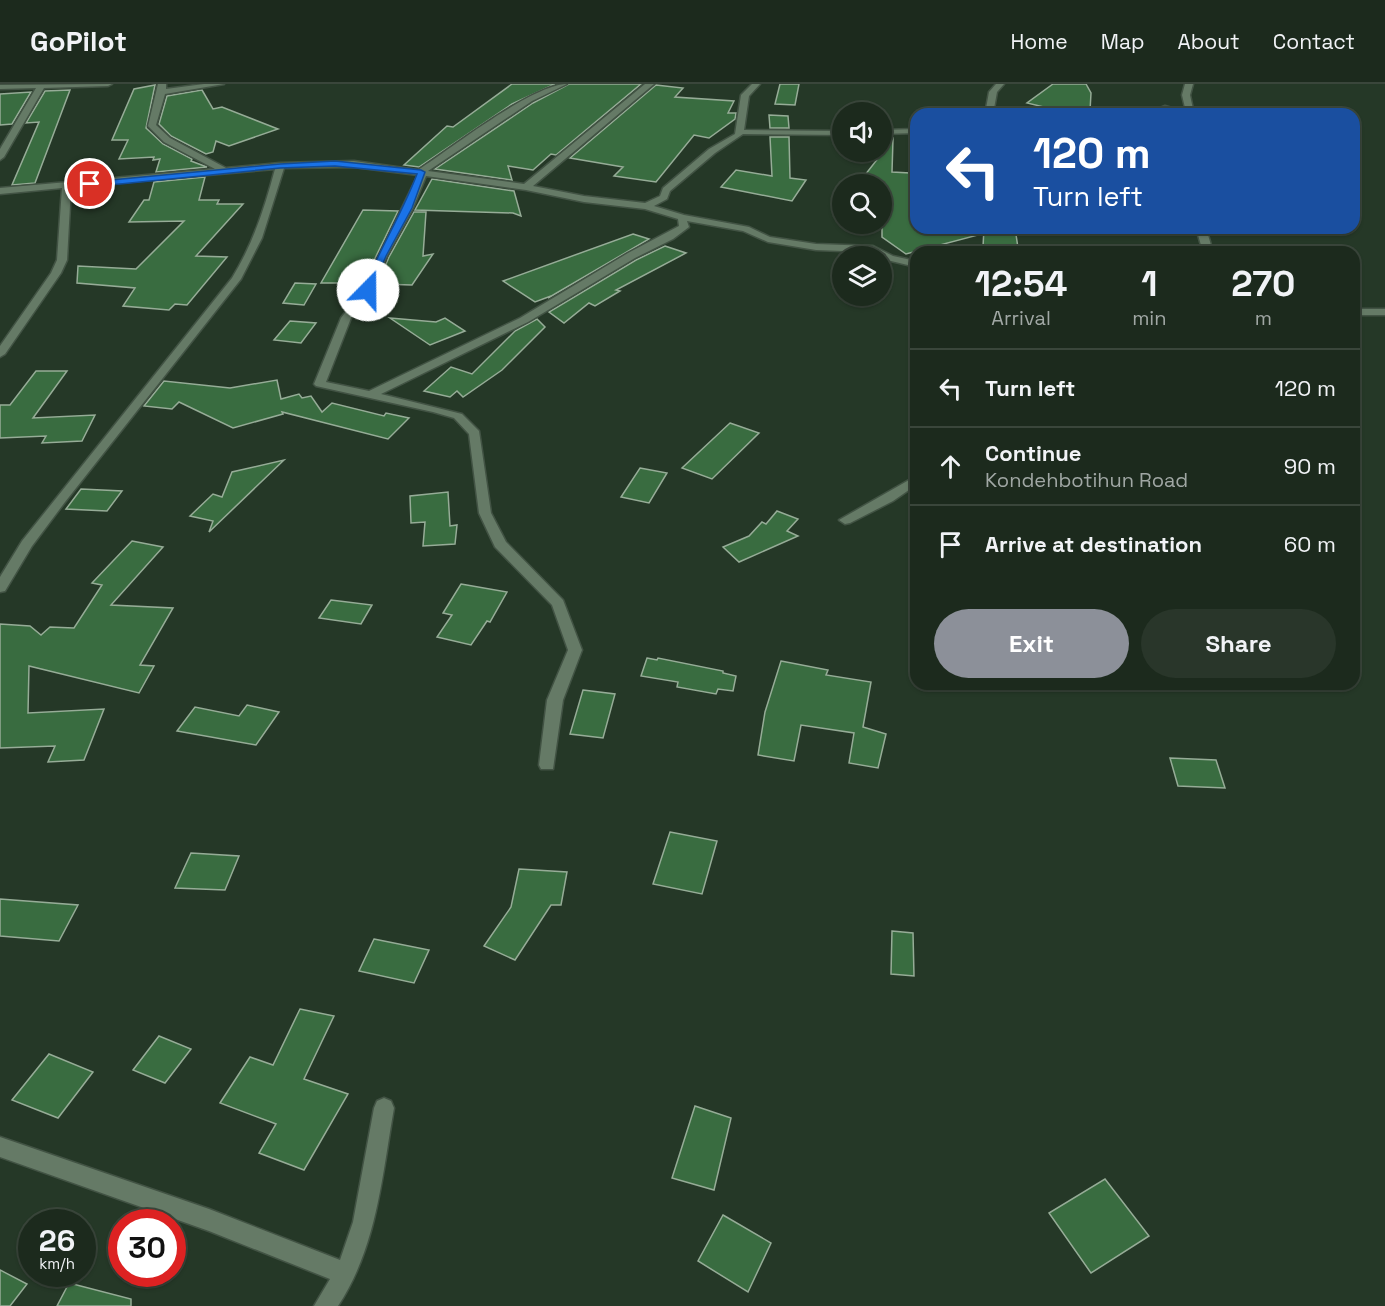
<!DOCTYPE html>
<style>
:root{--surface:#1c2a1d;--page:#29362a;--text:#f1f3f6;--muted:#a0a7a4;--line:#3a463b;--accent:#8c9099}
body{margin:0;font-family:"Space Grotesk",sans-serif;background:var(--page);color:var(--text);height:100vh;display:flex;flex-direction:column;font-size:22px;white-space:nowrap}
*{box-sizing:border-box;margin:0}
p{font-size:20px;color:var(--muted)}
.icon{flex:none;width:33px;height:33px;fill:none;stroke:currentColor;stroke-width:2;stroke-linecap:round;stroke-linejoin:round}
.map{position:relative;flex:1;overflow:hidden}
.side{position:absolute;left:910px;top:162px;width:450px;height:444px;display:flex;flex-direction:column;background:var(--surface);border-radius:18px;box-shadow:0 2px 4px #0004,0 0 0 2px var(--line)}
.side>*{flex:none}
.hud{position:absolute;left:910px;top:24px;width:450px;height:126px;border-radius:18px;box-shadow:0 2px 4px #0004,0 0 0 2px var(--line);background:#1a4fa0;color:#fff;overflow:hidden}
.buttons{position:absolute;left:832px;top:18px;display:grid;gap:12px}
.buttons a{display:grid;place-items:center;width:60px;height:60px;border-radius:50%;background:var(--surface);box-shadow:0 2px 4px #0004,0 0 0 2px var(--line);font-size:30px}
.speed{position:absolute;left:18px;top:1125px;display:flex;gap:12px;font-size:30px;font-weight:700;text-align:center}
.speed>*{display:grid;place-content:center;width:78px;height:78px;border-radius:50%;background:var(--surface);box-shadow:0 2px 4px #0004,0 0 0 2px var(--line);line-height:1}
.speed small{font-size:15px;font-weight:400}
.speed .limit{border:9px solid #d22;background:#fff;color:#111}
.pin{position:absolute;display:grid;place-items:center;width:51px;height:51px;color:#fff;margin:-26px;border:3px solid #fff;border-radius:50%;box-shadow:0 2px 6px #0007}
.me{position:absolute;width:66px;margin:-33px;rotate:22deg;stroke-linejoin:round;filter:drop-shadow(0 0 4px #0008)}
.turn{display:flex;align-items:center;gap:21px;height:126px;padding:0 24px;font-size:27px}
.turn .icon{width:78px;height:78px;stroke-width:2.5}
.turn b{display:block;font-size:42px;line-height:51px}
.eta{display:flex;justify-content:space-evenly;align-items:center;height:102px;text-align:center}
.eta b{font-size:36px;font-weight:800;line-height:42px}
.button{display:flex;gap:12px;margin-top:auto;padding:12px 24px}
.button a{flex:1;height:69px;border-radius:36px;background:var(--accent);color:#fff;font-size:24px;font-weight:800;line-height:69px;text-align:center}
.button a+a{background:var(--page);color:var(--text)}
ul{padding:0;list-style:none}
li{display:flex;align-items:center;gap:18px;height:78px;padding:0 24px;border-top:2px solid var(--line)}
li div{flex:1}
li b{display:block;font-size:22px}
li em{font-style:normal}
header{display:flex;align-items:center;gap:36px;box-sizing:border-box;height:84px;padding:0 30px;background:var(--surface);border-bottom:2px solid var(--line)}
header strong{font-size:28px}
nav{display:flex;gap:33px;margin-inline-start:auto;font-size:21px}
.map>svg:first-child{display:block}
.building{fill:#396c40;stroke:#96ac97;stroke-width:1.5}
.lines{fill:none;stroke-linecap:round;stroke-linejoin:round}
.minor-casing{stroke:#425344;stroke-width:3}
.minor{fill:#657a66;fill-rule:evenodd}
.route{fill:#1a73e8;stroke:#114b97;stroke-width:1.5}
</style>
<header>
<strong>GoPilot</strong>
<nav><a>Home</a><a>Map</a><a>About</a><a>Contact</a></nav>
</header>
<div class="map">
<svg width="1385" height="1222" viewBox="0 0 1385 1222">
<rect width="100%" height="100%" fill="#253827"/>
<g class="building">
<polygon points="512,0 555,0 512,20 419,83 404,81 447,42 453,43"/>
<polygon points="569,0 641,0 556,71 551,70 533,86 508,82 512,96 435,85 533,19"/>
<polygon points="780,0 799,0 795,21 775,20"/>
<polygon points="1053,0 1086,0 1091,9 1090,27 1052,25 1027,19"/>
<polygon points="155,1 146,44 163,60 192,75 191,77 207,83 156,88 160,75 153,76 154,73 119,75 128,56 112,56 134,5"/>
<polygon points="656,1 683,4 675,13 734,17 728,29 736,29 735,35 709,54 694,51 656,98 614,92 623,83 570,74"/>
<polygon points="70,6 35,99 12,101 39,38 26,39 45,7"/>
<polygon points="202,6 213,25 222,23 278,45 229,62 216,57 213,68 206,70 171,52 159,40 167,12"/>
<polygon points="31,8 12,40 0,41 0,10"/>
<polygon points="769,31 788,32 789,44 770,44"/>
<polygon points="770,53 789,53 790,94 806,96 792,117 721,103 736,86 772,92"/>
<polygon points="893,55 892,88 910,89 914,119 916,119 916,144 978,144 978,151 906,170 882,153 882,100 858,100"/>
<polygon points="205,93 199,116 219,116 217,120 243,120 196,172 227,173 187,221 175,220 169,226 123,222 135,204 77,199 78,182 136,185 184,137 129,138 144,116 149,116 154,98"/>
<polygon points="432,95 514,107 521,132 513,129 415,126"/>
<polygon points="363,126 398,127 363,199 321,199"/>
<polygon points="414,128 426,128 423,172 433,170 412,201 378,200 389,173"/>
<polygon points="984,144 1015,144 1018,164 983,163"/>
<polygon points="633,150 649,155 548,214 551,212 535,218 503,197"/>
<polygon points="665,162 686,169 616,206 620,207 595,222 589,219 564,239 549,228 636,176"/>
<polygon points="295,199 316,200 304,221 283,219"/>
<polygon points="390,234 436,238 445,234 465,247 430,261"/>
<polygon points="537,235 545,243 502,286 463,313 457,307 450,313 424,307 451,283 472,290 515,247"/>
<polygon points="290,237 316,239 301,259 274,256"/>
<polygon points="36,287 67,287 33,334 95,331 82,357 42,359 46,352 0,354 0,321 10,321"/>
<polygon points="277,296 281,315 299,310 302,314 311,312 322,328 332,319 384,332 386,329 409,334 388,355 282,328 283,330 233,344 179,318 172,325 144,322 164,297 230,304"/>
<polygon points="730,339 759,349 712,395 682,384"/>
<polygon points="284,376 209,448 213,437 190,432 213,410 222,413 232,388"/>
<polygon points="640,384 667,389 649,419 621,413"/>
<polygon points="81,405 122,407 107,427 66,425"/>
<polygon points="448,408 450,442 457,441 455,460 423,462 425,438 411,439 410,412"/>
<polygon points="777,427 798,435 787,447 798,452 739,478 723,463 749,452 762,438 766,440"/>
<polygon points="132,457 163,463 111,521 173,524 140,581 154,582 139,609 29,582 28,629 104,625 84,676 48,678 55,662 0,664 0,540 30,542 41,551 50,543 74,544 102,501 92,499"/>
<polygon points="461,500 507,508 490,538 487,537 471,561 437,553 452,531 443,529"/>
<polygon points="331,516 372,521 361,540 319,534"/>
<polygon points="647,574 657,576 658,574 723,587 723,589 736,592 733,607 718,605 716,610 677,603 678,598 641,592"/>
<polygon points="781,577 828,586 826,591 871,598 863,643 886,650 878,684 849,679 854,649 801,641 794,677 758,671 765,628"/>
<polygon points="583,606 615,610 603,654 570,650"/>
<polygon points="247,621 279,628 256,661 177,647 195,623 239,632"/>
<polygon points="1170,674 1216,676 1225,704 1178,702"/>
<polygon points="670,748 717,757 702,810 653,800"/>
<polygon points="191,769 239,772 225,806 175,804"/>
<polygon points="519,785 567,788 561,821 551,821 515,876 484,862 511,823"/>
<polygon points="0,815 78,821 59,857 0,852"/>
<polygon points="892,847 913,849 914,892 891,890"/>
<polygon points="374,855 429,866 414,899 359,887"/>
<polygon points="300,925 334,932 304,995 348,1010 304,1086 259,1069 276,1040 220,1019 250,973 273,981"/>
<polygon points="159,952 191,965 165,999 133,986"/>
<polygon points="49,970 93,988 58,1034 12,1016"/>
<polygon points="695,1022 731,1034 714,1106 672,1094"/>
<polygon points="1105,1095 1149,1152 1091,1189 1049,1129"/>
<polygon points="723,1131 771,1159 748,1208 698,1177"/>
<polygon points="0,1186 27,1200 10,1222 0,1222"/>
<polygon points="69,1199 131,1215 131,1222 57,1222"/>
</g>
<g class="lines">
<defs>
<g id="minor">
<polygon points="112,0 108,2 44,4 4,73 0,76 0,65 36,4 0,5 0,1"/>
<path d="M158 0H166V5L204 0H224L165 10 156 41 170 54 226 84 280 79 354 77 418 86C450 65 533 0 567 0L532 17 428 87 524 100 645 0H654L533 102 584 112 645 119 660 112 663 104 709 65 735 50 741 11 752 0H760L749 12 744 46 843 47V51L743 50 715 69 670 107 667 115 654 122 684 131 749 143 770 153 816 160 873 162 893 172 916 177V183L887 176 871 168 816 166 768 158 743 147 687 137 689 143 673 155 635 174 528 238 381 310 462 330 479 347 491 429 506 458 563 516 582 566 563 616 553 685H541L539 681 547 616 568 566 552 521 495 463 479 429 469 350 454 334 433 328 316 302 314 300 341 234 363 205 418 91 354 83 284 84 262 154 241 195 65 418 32 462 5 507 0 508V493L22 457 232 194C253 160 265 123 275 85L71 103 67 176 61 189 5 270 0 273V262L51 189 57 176 62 104 0 110V104L215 85 164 58 148 42ZM426 92 526 106 584 118 645 125 678 135 679 142 628 169 520 234 369 307 326 298 351 234 373 206 387 172 413 124Z"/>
<polygon points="996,0 1004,0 997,8 993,30 985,30 989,8"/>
<path d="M1185 0H1193L1190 11 1194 30C1184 30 1176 28 1167 27 1161 27 1153 30 1146 30L1165 22 1186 28 1182 11Z"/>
<polygon points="916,45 916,49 882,50 882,46"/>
<polygon points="1196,144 1206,144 1213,168 1203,168"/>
<rect x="1354" y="225" width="31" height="6"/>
<polygon points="916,392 916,401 893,417 850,439 845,440 839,436"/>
<path d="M384 1014 391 1017 394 1024C382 1092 377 1163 338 1222H314L330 1195 209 1147 0 1073V1053L209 1125 340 1176 353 1138 374 1024 377 1017Z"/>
</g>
</defs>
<use href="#minor" class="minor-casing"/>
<use href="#minor" class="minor"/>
</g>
<path class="route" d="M335 77 421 86 425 88 412 124 386 172 371 208 363 206C379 166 402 130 417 90L335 82 280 84 90 103 86 100 90 98 280 80Z"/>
</svg>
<div class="buttons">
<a><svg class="icon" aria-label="sound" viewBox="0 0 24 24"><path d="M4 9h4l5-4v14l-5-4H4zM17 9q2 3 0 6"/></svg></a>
<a><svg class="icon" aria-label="search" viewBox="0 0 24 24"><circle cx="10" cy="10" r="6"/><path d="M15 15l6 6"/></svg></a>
<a><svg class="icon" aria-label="layers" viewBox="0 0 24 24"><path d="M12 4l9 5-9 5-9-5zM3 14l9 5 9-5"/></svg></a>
</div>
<div class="speed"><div>26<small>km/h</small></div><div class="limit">30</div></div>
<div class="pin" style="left:90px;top:100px;background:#d93025"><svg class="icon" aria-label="arrive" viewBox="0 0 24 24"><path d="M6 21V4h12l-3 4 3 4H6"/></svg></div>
<svg class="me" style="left:368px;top:206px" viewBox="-20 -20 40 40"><circle r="19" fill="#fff"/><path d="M0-13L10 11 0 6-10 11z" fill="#1a73e8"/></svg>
<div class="hud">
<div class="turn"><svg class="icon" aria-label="left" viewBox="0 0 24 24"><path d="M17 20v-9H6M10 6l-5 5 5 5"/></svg><div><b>120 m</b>Turn left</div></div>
</div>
<section class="side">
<div class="eta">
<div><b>12:54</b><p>Arrival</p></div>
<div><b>1</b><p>min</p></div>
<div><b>270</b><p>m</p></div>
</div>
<ul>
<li><svg class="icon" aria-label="left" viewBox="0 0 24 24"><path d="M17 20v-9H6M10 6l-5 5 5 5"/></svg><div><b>Turn left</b></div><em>120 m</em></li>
<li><svg class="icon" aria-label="ahead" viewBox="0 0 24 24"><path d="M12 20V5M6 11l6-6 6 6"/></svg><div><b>Continue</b><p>Kondehbotihun Road</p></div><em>90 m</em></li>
<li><svg class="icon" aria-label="arrive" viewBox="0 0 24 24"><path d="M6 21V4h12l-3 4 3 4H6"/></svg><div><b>Arrive at destination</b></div><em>60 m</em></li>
</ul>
<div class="button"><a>Exit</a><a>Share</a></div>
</section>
</div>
